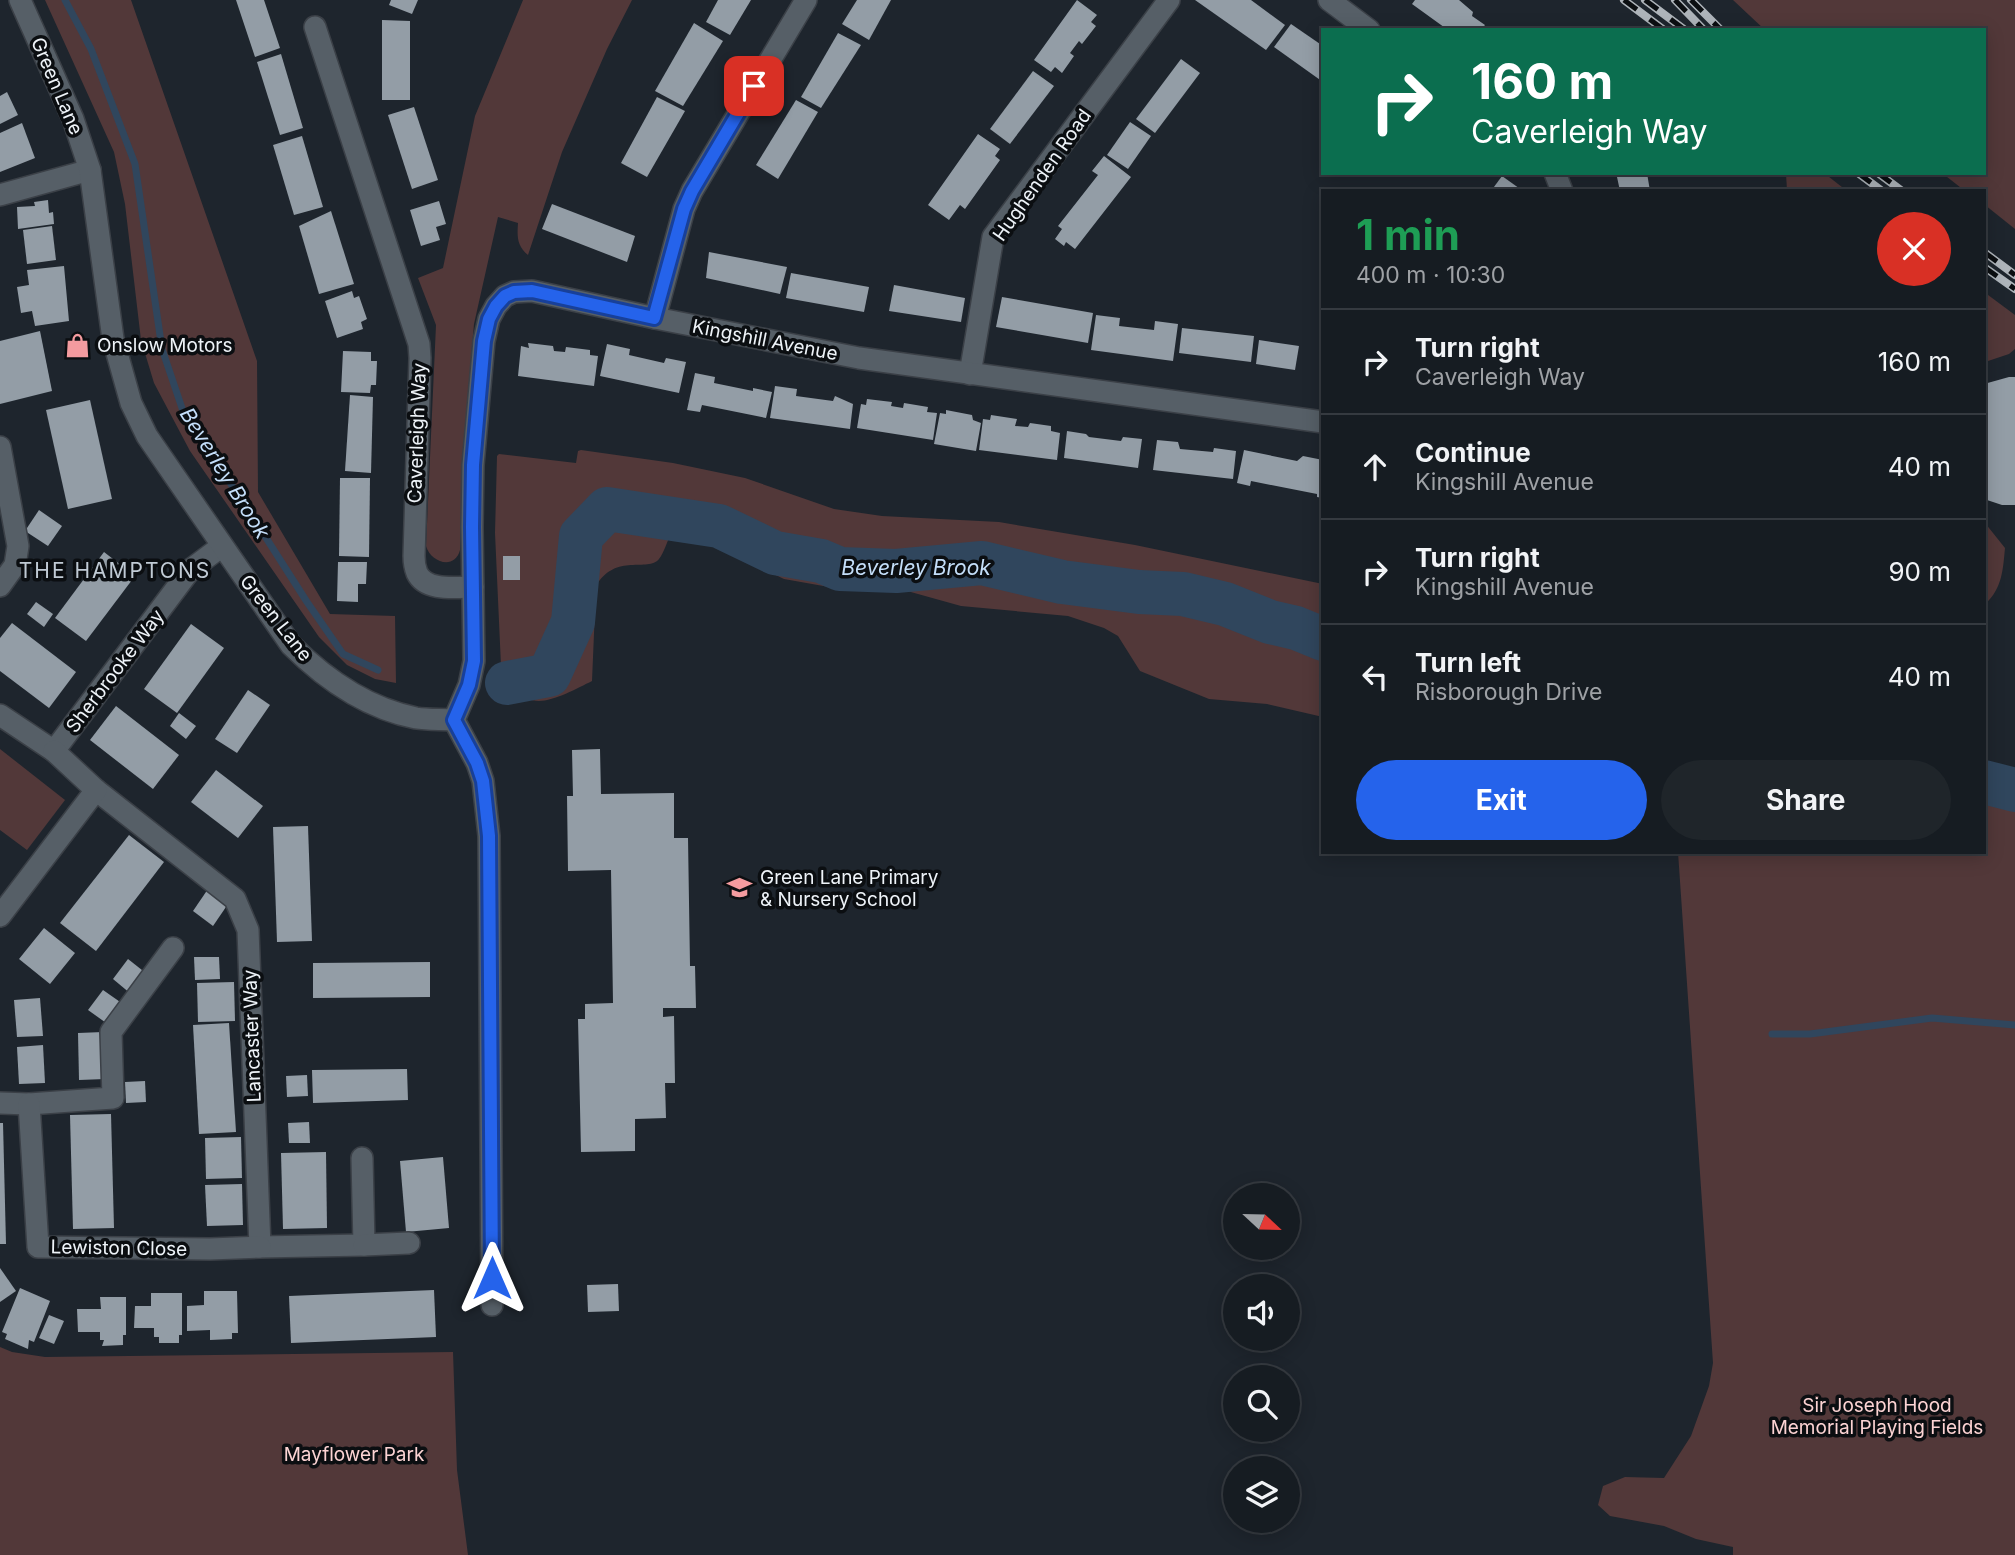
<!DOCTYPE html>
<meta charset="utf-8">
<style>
:root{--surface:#161c22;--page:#1f252a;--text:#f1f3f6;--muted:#9ea1a5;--line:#353a40;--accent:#2563eb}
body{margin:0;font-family:Inter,sans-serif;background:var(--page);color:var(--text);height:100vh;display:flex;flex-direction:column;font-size:26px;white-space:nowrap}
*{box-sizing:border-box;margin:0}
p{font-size:23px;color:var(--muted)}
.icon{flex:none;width:38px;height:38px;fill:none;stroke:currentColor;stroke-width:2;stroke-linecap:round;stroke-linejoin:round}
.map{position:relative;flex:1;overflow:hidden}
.drawer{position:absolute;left:1321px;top:189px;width:665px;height:665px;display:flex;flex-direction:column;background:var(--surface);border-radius:0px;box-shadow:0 4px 18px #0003,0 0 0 2px var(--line)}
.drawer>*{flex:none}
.top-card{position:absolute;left:1321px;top:28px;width:665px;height:147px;border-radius:0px;box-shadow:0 4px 18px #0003,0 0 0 2px var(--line);background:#0b6e4f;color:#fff;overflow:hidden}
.needle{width:46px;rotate:112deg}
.fabs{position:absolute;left:1223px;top:1183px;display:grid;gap:14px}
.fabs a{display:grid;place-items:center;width:77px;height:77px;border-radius:50%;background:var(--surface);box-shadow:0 4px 18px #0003,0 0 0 2px var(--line);font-size:35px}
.pin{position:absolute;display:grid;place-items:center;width:60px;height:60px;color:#fff;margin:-30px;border-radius:14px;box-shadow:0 4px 10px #0006}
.me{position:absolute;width:77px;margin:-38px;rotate:0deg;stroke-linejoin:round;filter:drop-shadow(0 0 5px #0008)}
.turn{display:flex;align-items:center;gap:24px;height:147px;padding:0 35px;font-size:32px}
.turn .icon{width:91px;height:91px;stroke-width:2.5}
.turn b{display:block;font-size:49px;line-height:60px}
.round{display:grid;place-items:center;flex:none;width:74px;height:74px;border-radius:37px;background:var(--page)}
.head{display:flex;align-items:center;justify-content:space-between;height:119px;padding:0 35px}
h1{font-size:42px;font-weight:700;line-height:52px;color:#1e9e55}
.primary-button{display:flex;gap:14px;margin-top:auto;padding:14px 35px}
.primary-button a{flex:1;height:80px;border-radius:42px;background:var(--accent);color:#fff;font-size:28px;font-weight:700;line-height:80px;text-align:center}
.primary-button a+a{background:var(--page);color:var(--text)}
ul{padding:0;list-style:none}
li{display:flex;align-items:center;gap:21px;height:105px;padding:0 35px;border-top:2px solid var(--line)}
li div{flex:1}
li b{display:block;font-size:26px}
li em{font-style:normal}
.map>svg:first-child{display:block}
.green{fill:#523839}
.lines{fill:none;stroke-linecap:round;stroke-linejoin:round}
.stream{stroke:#30465d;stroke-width:7}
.river{stroke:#30465d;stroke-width:44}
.building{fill:#939da6}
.street-casing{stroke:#3b4047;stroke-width:24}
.secondary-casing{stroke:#3b4047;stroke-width:24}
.street{stroke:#565f67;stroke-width:21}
.secondary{stroke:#565f67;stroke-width:21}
.rail-casing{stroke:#aeb4ba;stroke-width:8}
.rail{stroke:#0b0e11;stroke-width:5;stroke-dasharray:16;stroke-linecap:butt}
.route-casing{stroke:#184099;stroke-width:18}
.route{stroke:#2563eb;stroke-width:12}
.labels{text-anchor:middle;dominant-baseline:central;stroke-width:7;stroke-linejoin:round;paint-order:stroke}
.street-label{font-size:19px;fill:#eef3f8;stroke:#0b0e11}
.poi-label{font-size:19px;fill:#eef3f8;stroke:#0b0e11;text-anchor:start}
.park-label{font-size:19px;fill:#fcd3d3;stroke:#0b0e11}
.water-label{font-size:21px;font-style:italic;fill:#c4def9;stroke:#0b0e11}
.neighbourhood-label{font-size:21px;letter-spacing:2px;fill:#c0cad4;stroke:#0b0e11}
</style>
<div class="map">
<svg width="2015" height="1555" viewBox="0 0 2015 1555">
<rect width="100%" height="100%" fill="#1e252d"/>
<g class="green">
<polygon points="45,0 131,0 257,361 258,492 330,614 395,616 396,683 375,679 347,665 319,637 190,451 154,383 141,340 125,204 114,152"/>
<path d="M523 0H632L607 49 562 152 528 255C517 246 517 237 518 223L498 217 474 324 463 451 460 550C455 570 431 563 426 546L436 325 418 278 443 268 475 116Z"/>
<polygon points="1733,0 2015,0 2015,229 1985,205 1984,191 1965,191 1942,173 1984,173 1984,30 1765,30"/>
<polygon points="1786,173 1824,173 1847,191 1787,191"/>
<polygon points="1984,292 2015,315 2015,349 2009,354 1985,362"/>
<path d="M581 450 673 463 745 478 834 509 882 516 999 522 1135 545 1323 584V717L1267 704 1209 699 1140 671 1118 636 1104 628 1068 616 961 606 839 572 835 584 829 587 784 579 763 569 760 555 754 547 677 530 671 534C667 541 664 553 659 559 648 573 616 552 596 586L592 681C578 688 554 701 539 701 530 701 509 694 502 688L495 533 497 456 499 454 576 463 578 451Z"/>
<path d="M1985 523 2005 548C2003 570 2002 589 1985 604Z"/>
<polygon points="0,749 65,800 27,850 0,830"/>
<polygon points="1985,760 2015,769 2015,1555 1733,1555 1733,1547 1696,1539 1664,1526 1610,1516 1598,1505 1603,1486 1625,1477 1664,1478 1691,1436 1709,1386 1713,1363 1678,852 1984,852"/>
<polygon points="0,1347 12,1352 45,1357 453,1352 457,1470 468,1555 0,1555"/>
</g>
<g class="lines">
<g class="stream">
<polyline points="65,0 91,49 135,164 162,349 184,414 245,505 307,602 343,654 378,670"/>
<polyline points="1772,1034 1810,1034 1932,1018 2015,1025"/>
</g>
<g class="river">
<polyline points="507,683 549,675 573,622 581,536 607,509 719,526 775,553 821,561 840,569 896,571 982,563 1062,582 1139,592 1183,594 1225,604 1270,622 1296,628 1323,639"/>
<polyline points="1984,782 2015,790"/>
</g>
</g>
<g class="building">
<polygon points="236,0 264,0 280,48 255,57"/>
<polygon points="391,0 418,0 412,14 389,5"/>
<polygon points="718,0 751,0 730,35 706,22"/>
<polygon points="857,0 891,0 869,40 842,24"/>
<polygon points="1077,0 1097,15 1091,22 1096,26 1082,44 1079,41 1070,53 1074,56 1062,73 1055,67 1051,72 1034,60"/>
<polygon points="1195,0 1251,0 1285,25 1266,50"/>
<polygon points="1415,0 1459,0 1473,12 1472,16 1485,25 1481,30 1448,30 1412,4"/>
<polygon points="382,20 410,21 410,100 382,100"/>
<polygon points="694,23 723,41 683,106 655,91"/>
<polygon points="1291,24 1323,46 1323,82 1274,47"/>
<polygon points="838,33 861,45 821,108 801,97"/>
<polygon points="281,54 303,128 280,135 257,62"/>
<polygon points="1181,59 1200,73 1155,133 1136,119"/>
<polygon points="1033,71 1054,86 1010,144 990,129"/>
<polygon points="7,92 18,115 0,124 0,96"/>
<polygon points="657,97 685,111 647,177 621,163"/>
<polygon points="796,100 818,112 778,179 756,165"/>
<polygon points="414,107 438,180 412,189 388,115"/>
<polygon points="1130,122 1151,136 1128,169 1107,155"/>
<polygon points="22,123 35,158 0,172 0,133"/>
<polygon points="978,134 1000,149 995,156 1000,160 965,209 960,205 949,220 928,205"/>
<polygon points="302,136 323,207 294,215 273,145"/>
<polygon points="1104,156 1131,177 1075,249 1066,242 1064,246 1055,239 1062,229 1058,226 1098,175 1092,171"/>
<polygon points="1622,173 1647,173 1650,191 1620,191 1617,177 1623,176"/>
<polygon points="1502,176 1523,191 1491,191"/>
<polygon points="48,200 49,213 53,212 54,224 18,229 17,207 35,206 34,202"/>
<polygon points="439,201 446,224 436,227 440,240 421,246 410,210"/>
<polygon points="552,204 635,236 627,262 542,229"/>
<polygon points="331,211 354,284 319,294 299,226"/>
<polygon points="52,226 56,260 27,264 23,230"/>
<polygon points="709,252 787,267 780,294 706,278"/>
<polygon points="64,266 69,321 35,326 32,311 21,313 17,287 29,285 27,270"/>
<polygon points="791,273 869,287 864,312 786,298"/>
<polygon points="894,285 965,298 961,322 889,311"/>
<polygon points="352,291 354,298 359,296 367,319 361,322 363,329 337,338 325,301"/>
<polygon points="1002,297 1093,313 1088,343 996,327"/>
<polygon points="1096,315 1120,318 1119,326 1154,330 1155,321 1178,324 1173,361 1091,350"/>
<polygon points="1182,328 1254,336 1251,362 1179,353"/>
<polygon points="40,331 52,391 0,404 0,341"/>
<polygon points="1259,340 1299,346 1295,370 1256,364"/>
<polygon points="528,343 553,346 554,351 565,352 566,347 590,350 590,355 598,356 594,386 518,376 521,346 529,348"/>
<polygon points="607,344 630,349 629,355 664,363 666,358 686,362 679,393 600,376"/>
<polygon points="343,351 371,352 371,361 377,361 376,385 371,385 370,393 341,392"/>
<polygon points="695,373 715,377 714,383 753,391 753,388 772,392 766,418 702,405 700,412 687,410"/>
<polygon points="2009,377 2015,377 2015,505 2002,505 1984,499 1984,384"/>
<polygon points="775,386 797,389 796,396 833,401 835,396 853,404 850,429 770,418"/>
<polygon points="350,395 373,397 371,473 345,471"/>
<polygon points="867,399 892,402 891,406 903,408 904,403 928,407 927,412 937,413 933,440 857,428 861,404 866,405"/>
<polygon points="90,400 112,499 68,509 46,410"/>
<polygon points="946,410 972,415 973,420 981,423 976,451 934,444 940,413 946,414"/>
<polygon points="991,415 1017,419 1015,426 1028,427 1030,423 1051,426 1051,431 1060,433 1057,460 979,450 983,419 990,420"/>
<polygon points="1067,431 1086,434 1089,437 1121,441 1123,437 1142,439 1138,468 1064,458"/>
<polygon points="1157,440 1178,442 1180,449 1213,452 1214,448 1236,451 1233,479 1153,470"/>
<polygon points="1244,450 1297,461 1303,456 1323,460 1323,498 1317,497 1317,494 1251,481 1250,486 1237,483"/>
<polygon points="340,478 370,478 369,557 339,556"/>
<polygon points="39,510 62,526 48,546 25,531"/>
<polygon points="104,552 135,576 86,641 55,618"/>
<rect x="503" y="556" width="17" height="24"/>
<polygon points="338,562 367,562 366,584 358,584 358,602 337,601"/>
<polygon points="36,602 53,614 44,627 27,614"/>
<polygon points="12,623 76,672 49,708 0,671 0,638"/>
<polygon points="191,624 224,648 177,713 144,689"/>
<polygon points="248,690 270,705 237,753 215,739"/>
<polygon points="116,706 179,755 153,789 90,740"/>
<polygon points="179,713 196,726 186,739 170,726"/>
<polygon points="600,749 601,794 674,793 674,838 688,838 690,966 695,966 696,1008 663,1008 663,1017 674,1016 675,1083 665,1083 666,1118 635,1119 635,1151 581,1152 578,1019 585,1019 585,1004 613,1003 611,870 568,871 567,796 573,796 572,750"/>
<polygon points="216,770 263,806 238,838 191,802"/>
<polygon points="308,826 312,941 277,942 273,827"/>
<polygon points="129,835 164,862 96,951 60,923"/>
<polygon points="208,889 228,904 213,926 193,911"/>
<polygon points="44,928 75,953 50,984 19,959"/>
<polygon points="194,957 219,957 220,979 195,980"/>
<polygon points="128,959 147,974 131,994 113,979"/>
<polygon points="430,962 430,997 313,998 313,963"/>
<polygon points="234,982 235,1021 198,1022 197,983"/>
<polygon points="103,990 123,1004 109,1025 88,1010"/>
<polygon points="40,998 43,1036 17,1037 14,1000"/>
<polygon points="229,1023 236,1132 199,1134 193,1025"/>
<polygon points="103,1032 105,1079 79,1080 78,1033"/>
<polygon points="43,1045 45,1083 19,1084 17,1047"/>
<polygon points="407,1069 408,1100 313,1103 312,1070"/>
<polygon points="307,1075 308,1096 287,1097 286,1076"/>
<polygon points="145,1081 146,1102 126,1103 125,1082"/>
<polygon points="111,1114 114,1228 73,1229 70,1115"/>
<polygon points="309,1122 310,1143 289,1143 288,1123"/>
<polygon points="0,1123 3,1123 6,1244 0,1244"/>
<polygon points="241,1137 242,1178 206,1179 205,1138"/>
<polygon points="326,1152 327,1228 283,1229 281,1153"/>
<polygon points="443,1157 449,1228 406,1232 400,1161"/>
<polygon points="242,1184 243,1225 207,1226 205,1185"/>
<polygon points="0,1268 16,1291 0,1302"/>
<polygon points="618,1284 619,1311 588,1312 587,1285"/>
<polygon points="20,1288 50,1301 34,1342 29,1340 28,1349 5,1339 7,1334 2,1332"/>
<polygon points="434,1290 436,1337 291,1343 289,1296"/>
<polygon points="204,1291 237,1291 238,1333 232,1333 232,1339 210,1340 210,1330 187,1331 187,1306 204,1305"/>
<polygon points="151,1293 182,1293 182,1335 179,1335 179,1343 159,1343 159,1337 154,1337 154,1328 134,1328 135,1306 151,1306"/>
<polygon points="100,1297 126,1297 126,1335 123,1335 123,1345 102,1346 104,1340 100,1340 100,1332 78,1332 77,1309 101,1309"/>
<polygon points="49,1315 64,1321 54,1344 39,1338"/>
</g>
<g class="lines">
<defs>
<g id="street">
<polyline points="1329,0 1369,30"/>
<path d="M315 27 419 344 420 358 414 556C414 561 415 568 417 573 426 592 457 587 473 587"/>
<polyline points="1555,173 1562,191"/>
<polyline points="0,195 90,170"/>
<polyline points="655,318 684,209 692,191 806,0"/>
<polyline points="970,374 993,237 1169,0"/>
<polyline points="0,447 18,546 15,565 0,586"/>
<polyline points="0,715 54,751 190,570 222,546"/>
<polyline points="96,790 235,899 248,930 260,1247 364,1245 362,1158"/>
<polyline points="0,916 96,790 54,751"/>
<polyline points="0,1103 29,1104 113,1098 111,1032 173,948"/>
<polyline points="29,1104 38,1247 210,1249 260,1247"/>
<polyline points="364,1245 409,1243"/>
<polyline points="492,1305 489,836 483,781 477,763 454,720 469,685 474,661 472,527 473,465 484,341 489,319 496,306 505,296 514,292 532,291 655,318 859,358 1323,422"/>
</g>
<path id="secondary" d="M20 0 73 119 90 170 113 339 131 403 147 436 291 645C326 680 366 708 416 718 428 720 442 719 454 720"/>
</defs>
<use href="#street" class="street-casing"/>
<use href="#secondary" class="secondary-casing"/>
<use href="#street" class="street"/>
<use href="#secondary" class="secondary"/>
<defs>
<g id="rail">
<polyline points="1624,0 1664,30"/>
<polyline points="1645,0 1685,30"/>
<polyline points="1675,0 1704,30"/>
<polyline points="1691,0 1721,30"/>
<polyline points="1858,173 1882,191"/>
<polyline points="1878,173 1902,191"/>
<polyline points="1984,252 2015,275"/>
<polyline points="1984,267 2015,289"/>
</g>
</defs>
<use href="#rail" class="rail-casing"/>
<use href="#rail" class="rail"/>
</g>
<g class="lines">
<defs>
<polyline id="route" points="492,1278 489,836 483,781 477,763 454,720 469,685 474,661 472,527 473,465 484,341 489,319 496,306 505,296 514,292 532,291 654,318 684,209 692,191 754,86"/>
</defs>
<use href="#route" class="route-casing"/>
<use href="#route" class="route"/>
</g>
<defs>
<symbol id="shop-bare" viewBox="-9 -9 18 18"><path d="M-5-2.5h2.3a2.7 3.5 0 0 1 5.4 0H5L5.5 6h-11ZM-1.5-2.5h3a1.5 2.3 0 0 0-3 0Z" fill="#f49b9f" stroke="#0b0e11" stroke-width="2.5" paint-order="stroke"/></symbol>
<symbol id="school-bare" viewBox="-9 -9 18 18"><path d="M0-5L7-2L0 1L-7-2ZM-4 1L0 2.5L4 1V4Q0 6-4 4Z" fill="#f49b9f" stroke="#0b0e11" stroke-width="2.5" paint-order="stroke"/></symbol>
</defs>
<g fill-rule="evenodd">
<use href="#shop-bare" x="60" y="328" width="35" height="35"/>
<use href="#school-bare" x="722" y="870" width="35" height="35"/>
</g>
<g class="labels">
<g class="street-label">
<text transform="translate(57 86) rotate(67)">Green Lane</text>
<text transform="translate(1042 175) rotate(-55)">Hughenden Road</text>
<text transform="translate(765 340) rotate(11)">Kingshill Avenue</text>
<text transform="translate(417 433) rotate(-88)">Caverleigh Way</text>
<text transform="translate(276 618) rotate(52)">Green Lane</text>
<text transform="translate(115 671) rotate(-53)">Sherbrooke Way</text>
<text transform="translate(252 1036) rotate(-92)">Lancaster Way</text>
<text transform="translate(119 1248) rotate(1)">Lewiston Close</text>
</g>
<g class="poi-label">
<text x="97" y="345">Onslow Motors</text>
<text x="760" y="877">Green Lane Primary<tspan x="760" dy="22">&amp; Nursery School</tspan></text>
</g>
<g class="park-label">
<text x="1877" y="1405">Sir Joseph Hood<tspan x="1877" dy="22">Memorial Playing Fields</tspan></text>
<text x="354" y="1454">Mayflower Park</text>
</g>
<g class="water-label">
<text transform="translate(225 473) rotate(58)">Beverley Brook</text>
<text x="916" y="567">Beverley Brook</text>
</g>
<g class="neighbourhood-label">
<text x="115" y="570">THE HAMPTONS</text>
</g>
</g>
</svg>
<div class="fabs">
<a><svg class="needle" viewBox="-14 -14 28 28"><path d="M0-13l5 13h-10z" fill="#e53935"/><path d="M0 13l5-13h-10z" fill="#9ea1a5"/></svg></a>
<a><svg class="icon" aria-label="sound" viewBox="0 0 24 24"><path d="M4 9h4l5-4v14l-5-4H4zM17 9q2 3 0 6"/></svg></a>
<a><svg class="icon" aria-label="search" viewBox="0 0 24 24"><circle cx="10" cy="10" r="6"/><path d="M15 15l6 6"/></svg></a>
<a><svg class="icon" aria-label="layers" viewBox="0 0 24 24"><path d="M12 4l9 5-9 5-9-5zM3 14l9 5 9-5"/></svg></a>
</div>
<div class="pin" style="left:754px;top:86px;background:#d93025"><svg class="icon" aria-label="arrive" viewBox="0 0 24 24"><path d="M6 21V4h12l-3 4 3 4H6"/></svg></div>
<svg class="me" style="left:492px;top:1278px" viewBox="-20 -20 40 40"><path d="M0-17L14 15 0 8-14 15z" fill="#2563eb" stroke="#fff" stroke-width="4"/></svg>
<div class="top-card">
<div class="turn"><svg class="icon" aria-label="right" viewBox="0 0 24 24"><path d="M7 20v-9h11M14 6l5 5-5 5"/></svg><div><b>160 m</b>Caverleigh Way</div></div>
</div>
<section class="drawer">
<div class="head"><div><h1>1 min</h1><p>400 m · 10:30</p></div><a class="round" style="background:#d93025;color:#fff"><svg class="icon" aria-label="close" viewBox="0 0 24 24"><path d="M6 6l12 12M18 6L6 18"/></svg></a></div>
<ul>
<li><svg class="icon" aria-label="right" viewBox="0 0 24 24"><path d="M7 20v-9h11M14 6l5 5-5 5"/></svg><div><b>Turn right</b><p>Caverleigh Way</p></div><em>160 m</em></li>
<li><svg class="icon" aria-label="ahead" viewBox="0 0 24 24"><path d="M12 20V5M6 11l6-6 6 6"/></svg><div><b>Continue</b><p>Kingshill Avenue</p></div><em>40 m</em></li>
<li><svg class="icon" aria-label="right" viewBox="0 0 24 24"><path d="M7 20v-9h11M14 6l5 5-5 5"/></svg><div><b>Turn right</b><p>Kingshill Avenue</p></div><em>90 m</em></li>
<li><svg class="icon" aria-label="left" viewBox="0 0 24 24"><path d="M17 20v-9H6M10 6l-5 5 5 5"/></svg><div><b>Turn left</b><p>Risborough Drive</p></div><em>40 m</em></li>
</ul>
<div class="primary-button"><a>Exit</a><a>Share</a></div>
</section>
</div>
